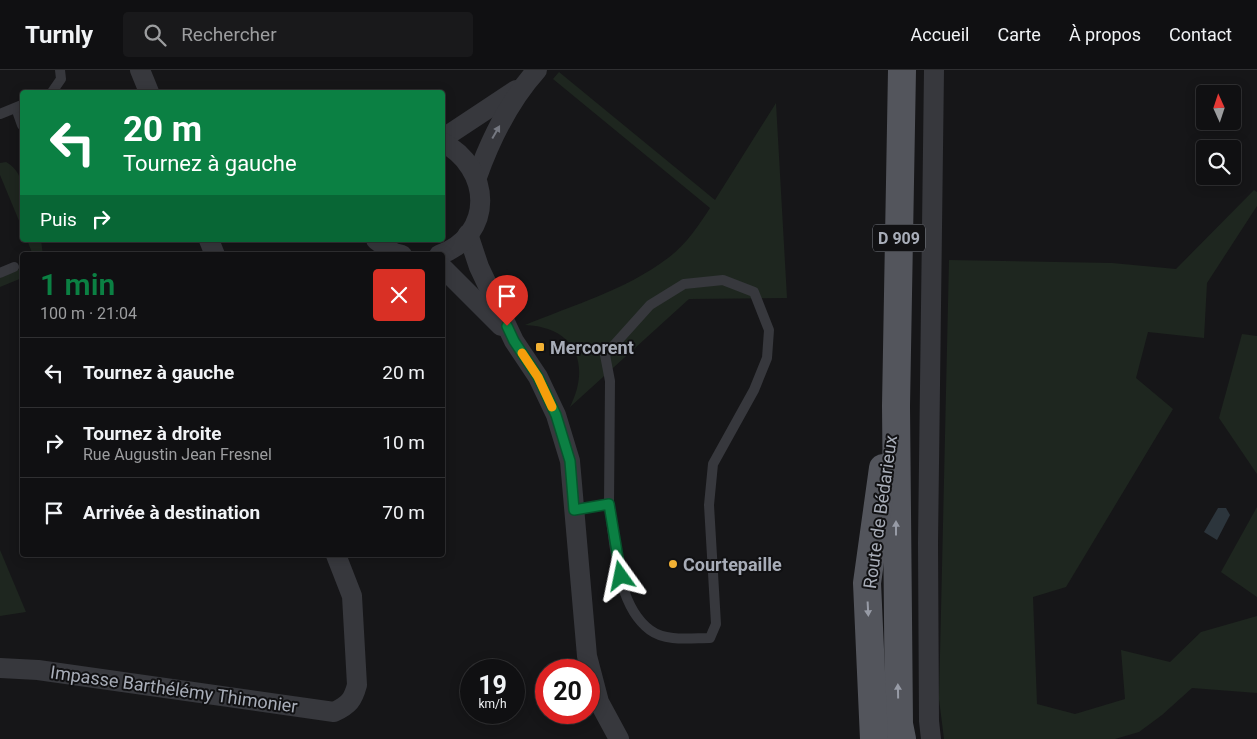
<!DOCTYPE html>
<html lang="fr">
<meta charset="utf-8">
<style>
:root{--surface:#101012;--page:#19191b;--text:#f1f3f6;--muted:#9c9d9f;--line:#303032;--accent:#0b8043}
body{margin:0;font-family:Roboto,sans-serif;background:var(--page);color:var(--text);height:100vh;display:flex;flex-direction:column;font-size:19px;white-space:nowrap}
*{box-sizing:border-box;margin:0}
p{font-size:16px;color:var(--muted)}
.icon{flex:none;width:28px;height:28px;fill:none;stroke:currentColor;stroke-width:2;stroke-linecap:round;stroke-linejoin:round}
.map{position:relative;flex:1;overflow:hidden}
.drawer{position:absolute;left:20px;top:182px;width:425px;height:305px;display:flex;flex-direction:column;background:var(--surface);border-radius:5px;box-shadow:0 2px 12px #0003,0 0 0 1px var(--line)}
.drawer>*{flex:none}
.hud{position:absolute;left:20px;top:20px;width:425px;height:152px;border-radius:5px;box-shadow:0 2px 12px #0003,0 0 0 1px var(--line);background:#0b8043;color:#fff;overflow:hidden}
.needle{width:32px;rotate:357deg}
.fabs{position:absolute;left:1196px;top:15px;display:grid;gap:10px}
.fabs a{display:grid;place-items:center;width:45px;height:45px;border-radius:5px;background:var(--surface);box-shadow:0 2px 12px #0003,0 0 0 1px var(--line);font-size:25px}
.speed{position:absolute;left:460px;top:589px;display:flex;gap:10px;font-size:25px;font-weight:700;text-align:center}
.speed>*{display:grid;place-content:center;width:65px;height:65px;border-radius:50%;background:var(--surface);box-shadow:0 2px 12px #0003,0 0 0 1px var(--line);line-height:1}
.speed small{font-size:12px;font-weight:400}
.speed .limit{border:8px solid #d22;background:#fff;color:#111}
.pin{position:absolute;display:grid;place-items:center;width:42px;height:42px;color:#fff;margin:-51px -21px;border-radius:50% 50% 50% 0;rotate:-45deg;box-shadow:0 0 5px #0007}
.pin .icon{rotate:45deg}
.me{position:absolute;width:55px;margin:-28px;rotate:348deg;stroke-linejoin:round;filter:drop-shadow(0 0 4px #0008)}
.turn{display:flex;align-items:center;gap:18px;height:105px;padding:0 20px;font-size:22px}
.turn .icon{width:65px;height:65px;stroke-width:2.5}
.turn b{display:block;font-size:35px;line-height:42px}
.then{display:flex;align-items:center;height:48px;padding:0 20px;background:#0003;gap:10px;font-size:19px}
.round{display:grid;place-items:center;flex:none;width:52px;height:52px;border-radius:5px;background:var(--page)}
.overview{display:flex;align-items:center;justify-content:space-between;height:85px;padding:0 20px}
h1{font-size:30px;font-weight:600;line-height:38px;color:var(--accent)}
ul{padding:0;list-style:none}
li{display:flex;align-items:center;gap:15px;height:70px;padding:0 20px;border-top:1px solid var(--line)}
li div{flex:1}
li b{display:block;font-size:19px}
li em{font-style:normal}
header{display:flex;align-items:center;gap:30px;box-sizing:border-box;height:70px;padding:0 25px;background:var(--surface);border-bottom:1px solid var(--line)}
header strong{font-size:24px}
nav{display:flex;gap:28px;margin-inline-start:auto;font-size:18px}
.search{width:350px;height:45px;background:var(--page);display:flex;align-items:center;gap:12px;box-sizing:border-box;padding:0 18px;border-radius:5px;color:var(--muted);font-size:19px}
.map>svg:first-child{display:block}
.green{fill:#1e261f}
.water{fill:#2c353c}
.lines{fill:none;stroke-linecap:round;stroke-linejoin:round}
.service{stroke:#37383d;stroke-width:10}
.minor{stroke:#37383d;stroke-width:20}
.primary{stroke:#53555c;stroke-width:28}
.oneway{fill:#757881}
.oneway2{fill:#979ba6}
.route-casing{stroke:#07532c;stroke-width:12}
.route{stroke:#0b8043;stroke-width:9}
.slow{stroke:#f59e0b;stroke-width:9}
.poi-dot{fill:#f2b134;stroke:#111113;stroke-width:2}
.labels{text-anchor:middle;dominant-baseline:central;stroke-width:4;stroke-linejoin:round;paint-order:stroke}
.shield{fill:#111113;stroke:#7b7e86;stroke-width:1}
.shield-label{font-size:16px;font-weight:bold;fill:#a8adb8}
.poi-label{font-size:18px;font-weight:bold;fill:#a8adb8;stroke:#111113;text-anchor:start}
.street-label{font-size:18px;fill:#a8adb8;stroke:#111113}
</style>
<header>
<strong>Turnly</strong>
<div class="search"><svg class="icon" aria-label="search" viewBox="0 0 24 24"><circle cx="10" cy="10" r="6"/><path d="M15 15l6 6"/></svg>Rechercher</div>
<nav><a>Accueil</a><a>Carte</a><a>À propos</a><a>Contact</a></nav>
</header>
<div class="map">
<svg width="1257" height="669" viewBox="0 0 1257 669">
<rect width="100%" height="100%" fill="#161618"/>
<g class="green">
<path d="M559 2 715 130 776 33 787 228 689 229 570 337C591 295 576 257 525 255 573 235 626 220 668 188 685 176 699 155 710 138L553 9Z"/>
<path d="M6 92C29 104 23 136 22 158L0 105V93Z"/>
<polygon points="1254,120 1257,122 1257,136 1207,213 1204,268 1148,262 1136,308 1173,339 1066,517 1033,527 1037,634 1075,644 1125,629 1121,580 1170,592 1201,562 1257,546 1257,623 1192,618 1162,645 1139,662 1115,669 944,669 939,629 949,190 1112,193 1176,199"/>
<polygon points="27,170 41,170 43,185 33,185"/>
<polygon points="22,198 22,208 0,217 0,208"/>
<polygon points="1242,264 1257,266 1257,404 1219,348"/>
<polygon points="1257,437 1257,527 1221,502"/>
<polygon points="0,480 26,542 0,546"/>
</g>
<polygon class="water" points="1218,438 1226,438 1230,445 1217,470 1204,462"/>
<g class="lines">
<g class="service">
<polyline points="52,22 61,9 60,0"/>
<polyline points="16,38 22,55"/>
<polyline points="0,44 22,35"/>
<polyline points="0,203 14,197"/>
<path d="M575 440 609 434 610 311 605 285 650 235 684 214 723 210 754 222 769 260 767 288 754 320 713 394 709 435 716 554 710 568C691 568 666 572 650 560 616 535 615 473 609 434"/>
</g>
<g class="minor">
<polyline points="140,0 149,22"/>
<polyline points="442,69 516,20"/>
<path d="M477 107C491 68 509 31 537 0"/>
<polyline points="468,164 479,197 514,271 538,307 556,345 570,391 587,586 599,632 619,669"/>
<polyline points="209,170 215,185"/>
<polyline points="376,170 394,183 402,185"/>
<path d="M439 185C495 165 492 98 442 72"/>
<polyline points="442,197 501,256"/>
<path d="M0 598 38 600 334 642C349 635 353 630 357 615L352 526 336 485"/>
<polyline points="931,669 929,651 928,473 934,0"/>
</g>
<g class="primary">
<polyline points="902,0 896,336 899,654 902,669"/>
<polyline points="874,669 867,513 883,398"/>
</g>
</g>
<defs><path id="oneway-solid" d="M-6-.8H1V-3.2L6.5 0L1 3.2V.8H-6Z" transform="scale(1.25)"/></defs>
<use class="oneway" href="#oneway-solid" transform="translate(496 62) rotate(-60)"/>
<g class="oneway2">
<use href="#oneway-solid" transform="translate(896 458) rotate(-90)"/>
<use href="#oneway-solid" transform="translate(868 539) rotate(87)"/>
<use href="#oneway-solid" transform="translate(898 621) rotate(-91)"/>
</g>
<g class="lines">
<defs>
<polyline id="route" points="507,256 514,271 538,307 556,345 570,391 574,440 609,434 621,506"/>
</defs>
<use href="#route" class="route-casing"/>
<use href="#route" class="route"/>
<polyline class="slow" points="522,283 538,307 552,337"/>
</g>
<g class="poi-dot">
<rect x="535" y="272" width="10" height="10" rx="2.5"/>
<circle cx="673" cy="494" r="5"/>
</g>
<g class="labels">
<rect class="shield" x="873" y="154.5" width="52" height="27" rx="4"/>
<g class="shield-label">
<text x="899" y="168">D 909</text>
</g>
<g class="poi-label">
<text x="550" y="277">Mercorent</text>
<text x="683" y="494">Courtepaille</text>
</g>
<g class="street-label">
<text transform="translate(880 442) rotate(-82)">Route de Bédarieux</text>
<text transform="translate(174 619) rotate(8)">Impasse Barthélémy Thimonier</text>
</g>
</g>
</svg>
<div class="fabs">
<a><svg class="needle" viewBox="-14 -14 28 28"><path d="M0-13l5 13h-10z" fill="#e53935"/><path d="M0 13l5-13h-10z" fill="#9c9d9f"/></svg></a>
<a><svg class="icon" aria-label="search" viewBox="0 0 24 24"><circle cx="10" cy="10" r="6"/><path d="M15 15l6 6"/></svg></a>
</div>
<div class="speed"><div>19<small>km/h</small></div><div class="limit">20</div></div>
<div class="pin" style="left:507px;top:256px;background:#d93025"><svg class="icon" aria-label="arrive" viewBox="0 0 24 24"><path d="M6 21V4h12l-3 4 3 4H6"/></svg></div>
<svg class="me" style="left:621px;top:506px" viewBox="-20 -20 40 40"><path d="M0-17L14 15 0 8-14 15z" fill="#0b8043" stroke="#fff" stroke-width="4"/></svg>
<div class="hud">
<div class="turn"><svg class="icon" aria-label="left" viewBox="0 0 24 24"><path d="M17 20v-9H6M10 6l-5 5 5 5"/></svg><div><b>20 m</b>Tournez à gauche</div></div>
<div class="then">Puis<svg class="icon" aria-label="right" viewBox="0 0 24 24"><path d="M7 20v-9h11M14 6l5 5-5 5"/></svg></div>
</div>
<section class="drawer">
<div class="overview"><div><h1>1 min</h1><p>100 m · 21:04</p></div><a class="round" style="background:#d93025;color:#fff"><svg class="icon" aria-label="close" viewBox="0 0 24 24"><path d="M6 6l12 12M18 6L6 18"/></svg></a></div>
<ul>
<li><svg class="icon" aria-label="left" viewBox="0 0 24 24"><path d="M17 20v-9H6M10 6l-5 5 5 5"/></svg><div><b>Tournez à gauche</b></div><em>20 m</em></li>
<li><svg class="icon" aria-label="right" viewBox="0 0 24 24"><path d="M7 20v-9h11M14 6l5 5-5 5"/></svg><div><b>Tournez à droite</b><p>Rue Augustin Jean Fresnel</p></div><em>10 m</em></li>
<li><svg class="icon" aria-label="arrive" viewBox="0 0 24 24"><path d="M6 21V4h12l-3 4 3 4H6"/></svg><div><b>Arrivée à destination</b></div><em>70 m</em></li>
</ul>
</section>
</div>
